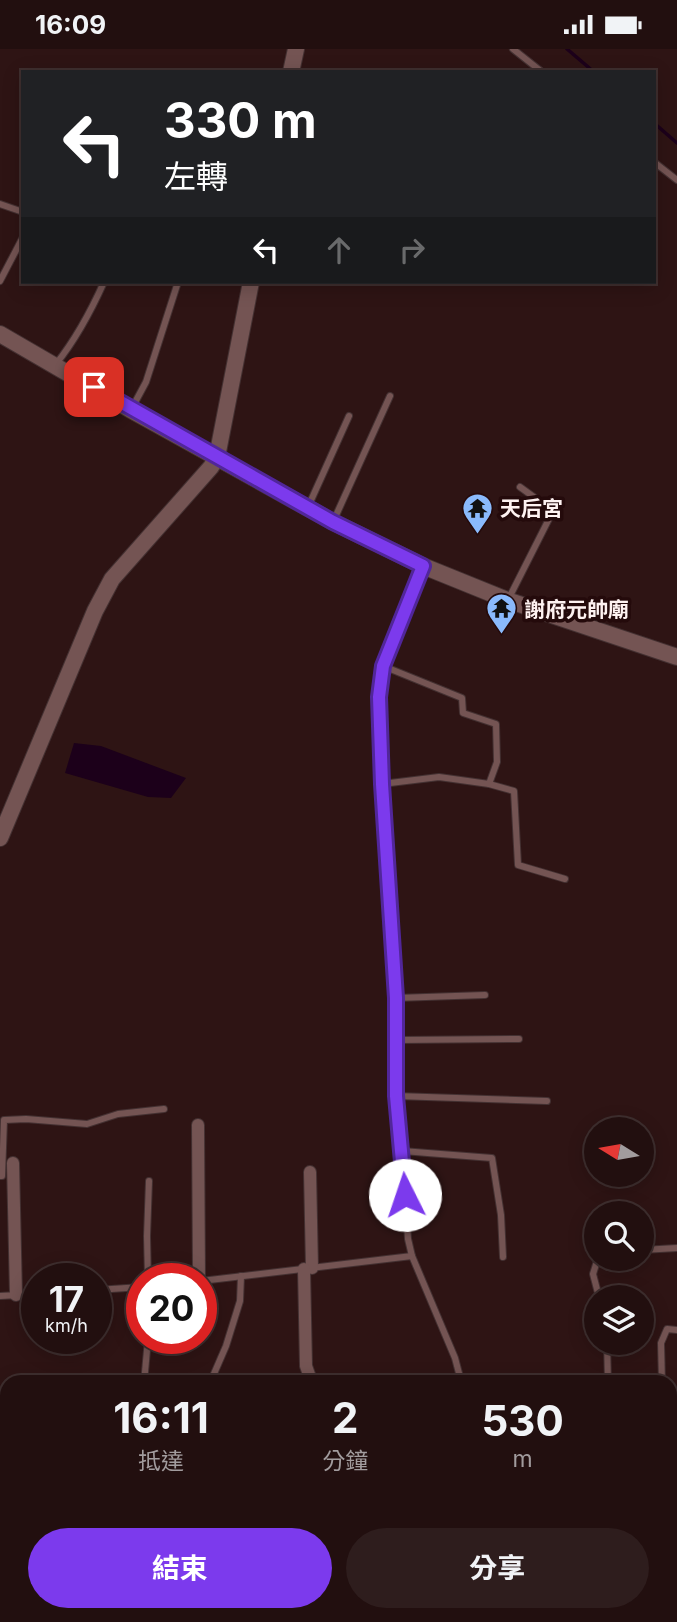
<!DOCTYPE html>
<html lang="zh-TW">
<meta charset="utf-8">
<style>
:root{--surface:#220f0f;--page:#2e1d1d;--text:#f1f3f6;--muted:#a29c9e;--line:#3f2f2f;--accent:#7c3aed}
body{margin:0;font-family:Inter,"Noto Sans TC",sans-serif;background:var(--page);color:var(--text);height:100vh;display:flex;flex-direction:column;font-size:26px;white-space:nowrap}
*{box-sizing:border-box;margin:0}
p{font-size:23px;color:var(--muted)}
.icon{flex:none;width:38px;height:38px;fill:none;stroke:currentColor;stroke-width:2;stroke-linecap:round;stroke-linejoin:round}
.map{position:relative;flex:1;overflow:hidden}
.panel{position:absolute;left:0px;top:1326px;width:677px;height:247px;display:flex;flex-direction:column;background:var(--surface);border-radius:21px 21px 0 0;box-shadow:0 4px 18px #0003,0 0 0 2px var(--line)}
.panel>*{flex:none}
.guide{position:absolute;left:21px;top:21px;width:635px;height:214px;border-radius:0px;box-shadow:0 4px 18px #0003,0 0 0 2px var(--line);background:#202124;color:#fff;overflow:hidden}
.needle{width:46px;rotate:281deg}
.fabs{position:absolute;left:584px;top:1068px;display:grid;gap:14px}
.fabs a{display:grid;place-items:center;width:70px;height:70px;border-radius:50%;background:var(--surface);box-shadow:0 4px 18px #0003,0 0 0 2px var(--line);font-size:35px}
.speed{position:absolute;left:21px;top:1214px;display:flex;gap:14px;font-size:35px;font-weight:700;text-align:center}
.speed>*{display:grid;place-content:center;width:91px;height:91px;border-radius:50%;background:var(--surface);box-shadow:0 4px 18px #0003,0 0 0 2px var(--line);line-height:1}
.speed small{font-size:18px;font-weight:400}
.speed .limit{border:10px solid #d22;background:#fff;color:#111}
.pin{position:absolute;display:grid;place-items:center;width:60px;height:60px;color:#fff;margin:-30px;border-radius:14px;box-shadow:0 4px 10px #0006}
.me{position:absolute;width:77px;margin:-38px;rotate:356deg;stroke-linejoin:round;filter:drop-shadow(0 0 5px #0008)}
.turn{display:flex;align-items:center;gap:24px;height:147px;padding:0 28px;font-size:32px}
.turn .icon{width:91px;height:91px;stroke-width:2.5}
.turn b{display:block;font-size:49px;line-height:60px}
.lanes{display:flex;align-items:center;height:66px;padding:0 28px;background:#0003;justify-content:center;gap:35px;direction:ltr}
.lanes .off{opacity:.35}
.eta{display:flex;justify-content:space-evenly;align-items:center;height:119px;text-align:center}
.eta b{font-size:42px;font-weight:700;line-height:49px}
.button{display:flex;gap:14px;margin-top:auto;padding:14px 28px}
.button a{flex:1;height:80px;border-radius:42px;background:var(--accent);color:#fff;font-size:28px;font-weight:700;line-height:80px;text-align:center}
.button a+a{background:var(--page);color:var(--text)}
.status{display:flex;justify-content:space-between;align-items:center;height:49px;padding:0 35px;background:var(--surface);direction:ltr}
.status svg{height:19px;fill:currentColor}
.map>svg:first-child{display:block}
.water{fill:#1c001a}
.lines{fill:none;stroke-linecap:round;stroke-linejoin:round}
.stream{stroke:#1c001a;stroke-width:3.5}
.service-casing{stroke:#443132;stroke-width:8}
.minor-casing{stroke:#443132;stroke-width:14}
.tertiary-casing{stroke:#443132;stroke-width:18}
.service{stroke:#745453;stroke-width:6}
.minor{stroke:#745453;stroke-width:12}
.tertiary{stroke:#745453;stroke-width:16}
.route-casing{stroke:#51269a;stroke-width:18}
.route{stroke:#7c3aed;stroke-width:12}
.labels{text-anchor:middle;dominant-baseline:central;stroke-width:7;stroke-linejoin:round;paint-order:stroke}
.poi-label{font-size:21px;font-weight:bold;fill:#fef2f1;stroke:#240a0b;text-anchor:start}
</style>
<div class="status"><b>16:09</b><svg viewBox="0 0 49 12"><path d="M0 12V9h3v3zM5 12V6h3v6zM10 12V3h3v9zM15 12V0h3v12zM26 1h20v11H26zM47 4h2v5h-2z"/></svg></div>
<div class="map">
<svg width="677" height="1573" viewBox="0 0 677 1573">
<rect width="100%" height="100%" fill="#2e1414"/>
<polygon class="water" points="74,694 101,697 186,729 171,749 148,748 65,724"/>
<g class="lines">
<g class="stream">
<polyline points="567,0 594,23"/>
<polyline points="654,74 677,94"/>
</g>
<defs>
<g id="service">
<polyline points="513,0 542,23"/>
<polyline points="654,113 677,131"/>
<polyline points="0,155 23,163"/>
<polyline points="0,232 23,188"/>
<path d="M56 315C76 290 91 262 104 233"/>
<polyline points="132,359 146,333 178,233"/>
<polyline points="308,458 349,367"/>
<polyline points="333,473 390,347"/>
<polyline points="423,518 383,617 379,648 382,735 396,949 396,1047 402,1102 408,1190 412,1207 455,1309 461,1332"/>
<polyline points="508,551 553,462 520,438"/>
<polyline points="383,617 462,649 463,664 496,675 497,713 489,735"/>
<polyline points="382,735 439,728 489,735 514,742 518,816 565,830"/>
<polyline points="396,949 485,946"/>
<polyline points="396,991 519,990"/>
<polyline points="396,1047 547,1052"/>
<polyline points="402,1102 492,1109 501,1166 503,1208"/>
<polyline points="0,1127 2,1127 4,1071 26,1070 87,1075 118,1065 164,1060"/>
<polyline points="642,1201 677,1199"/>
<polyline points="598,1209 593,1225 599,1248"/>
<polyline points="148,1230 147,1187 149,1132"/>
<polyline points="201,1232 412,1207"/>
<polyline points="96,1241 142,1238"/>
<polyline points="0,1247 37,1245"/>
<polyline points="607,1293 608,1334"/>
<polyline points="144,1334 148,1290"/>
<polyline points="210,1334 226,1297 240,1252 241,1227"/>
<polyline points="662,1334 661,1294 667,1280 677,1281"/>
<polyline points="0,1361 7,1362"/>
<polyline points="670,1397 677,1397"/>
<polyline points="0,1465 7,1466"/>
<polyline points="206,1566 211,1573"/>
<polyline points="485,1566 486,1573"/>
<polyline points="579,1566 581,1573"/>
<polyline points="120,1573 121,1566"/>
<polyline points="358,1573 363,1566"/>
</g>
<g id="minor">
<polyline points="198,1076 199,1230"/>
<polyline points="13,1114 16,1246"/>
<polyline points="310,1123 312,1219"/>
<polyline points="304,1220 306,1317 312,1334"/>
<polyline points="449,1334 461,1331"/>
<polyline points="311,1566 311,1573"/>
</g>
<g id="tertiary">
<polyline points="291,23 296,0"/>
<polyline points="0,285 131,361 333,473 423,517 507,551 677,608"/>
<polyline points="0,789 95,562 112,530 211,418 217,408 251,233"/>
</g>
</defs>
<use href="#service" class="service-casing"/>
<use href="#minor" class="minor-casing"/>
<use href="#tertiary" class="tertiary-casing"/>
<use href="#service" class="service"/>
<use href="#minor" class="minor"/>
<use href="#tertiary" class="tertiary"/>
</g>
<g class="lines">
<defs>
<polyline id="route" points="94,338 333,473 423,517 383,617 379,648 382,735 396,949 396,1047 405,1146"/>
</defs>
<use href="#route" class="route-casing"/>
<use href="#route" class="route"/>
</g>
<defs>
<symbol id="temple-pin" viewBox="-11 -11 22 30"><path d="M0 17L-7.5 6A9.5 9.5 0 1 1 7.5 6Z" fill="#8abafc" stroke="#240a0b"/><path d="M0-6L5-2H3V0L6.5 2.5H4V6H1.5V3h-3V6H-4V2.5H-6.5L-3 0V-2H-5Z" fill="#111"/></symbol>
</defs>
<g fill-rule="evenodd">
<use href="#temple-pin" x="460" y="442" width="35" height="47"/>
<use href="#temple-pin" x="484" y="542" width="35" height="47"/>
</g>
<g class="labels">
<g class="poi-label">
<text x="500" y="459">天后宮</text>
<text x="524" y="560">謝府元帥廟</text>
</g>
</g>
</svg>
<div class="fabs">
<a><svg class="needle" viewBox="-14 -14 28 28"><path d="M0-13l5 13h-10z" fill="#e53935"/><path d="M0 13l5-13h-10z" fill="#a29c9e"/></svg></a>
<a><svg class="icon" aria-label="search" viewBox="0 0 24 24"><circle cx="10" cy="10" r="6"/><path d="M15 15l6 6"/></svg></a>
<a><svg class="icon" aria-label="layers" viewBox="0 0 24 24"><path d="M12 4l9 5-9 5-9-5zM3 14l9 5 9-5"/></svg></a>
</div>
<div class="speed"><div>17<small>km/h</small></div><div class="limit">20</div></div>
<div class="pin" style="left:94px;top:338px;background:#d93025"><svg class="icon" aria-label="arrive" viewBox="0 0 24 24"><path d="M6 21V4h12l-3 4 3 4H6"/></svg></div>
<svg class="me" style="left:405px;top:1146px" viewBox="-20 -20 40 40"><circle r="19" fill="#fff"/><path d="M0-13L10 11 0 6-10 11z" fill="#7c3aed"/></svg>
<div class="guide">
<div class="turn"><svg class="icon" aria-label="left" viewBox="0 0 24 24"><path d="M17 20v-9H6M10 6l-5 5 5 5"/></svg><div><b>330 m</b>左轉</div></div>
<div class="lanes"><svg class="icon" aria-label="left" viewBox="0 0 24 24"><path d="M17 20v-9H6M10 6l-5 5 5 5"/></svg><svg class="icon off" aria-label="ahead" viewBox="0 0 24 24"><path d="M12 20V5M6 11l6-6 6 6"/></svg><svg class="icon off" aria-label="right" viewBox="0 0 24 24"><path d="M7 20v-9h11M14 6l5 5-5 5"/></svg></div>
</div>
<section class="panel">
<div class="eta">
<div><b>16:11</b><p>抵達</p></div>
<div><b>2</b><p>分鐘</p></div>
<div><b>530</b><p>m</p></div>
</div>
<div class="button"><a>結束</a><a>分享</a></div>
</section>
</div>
